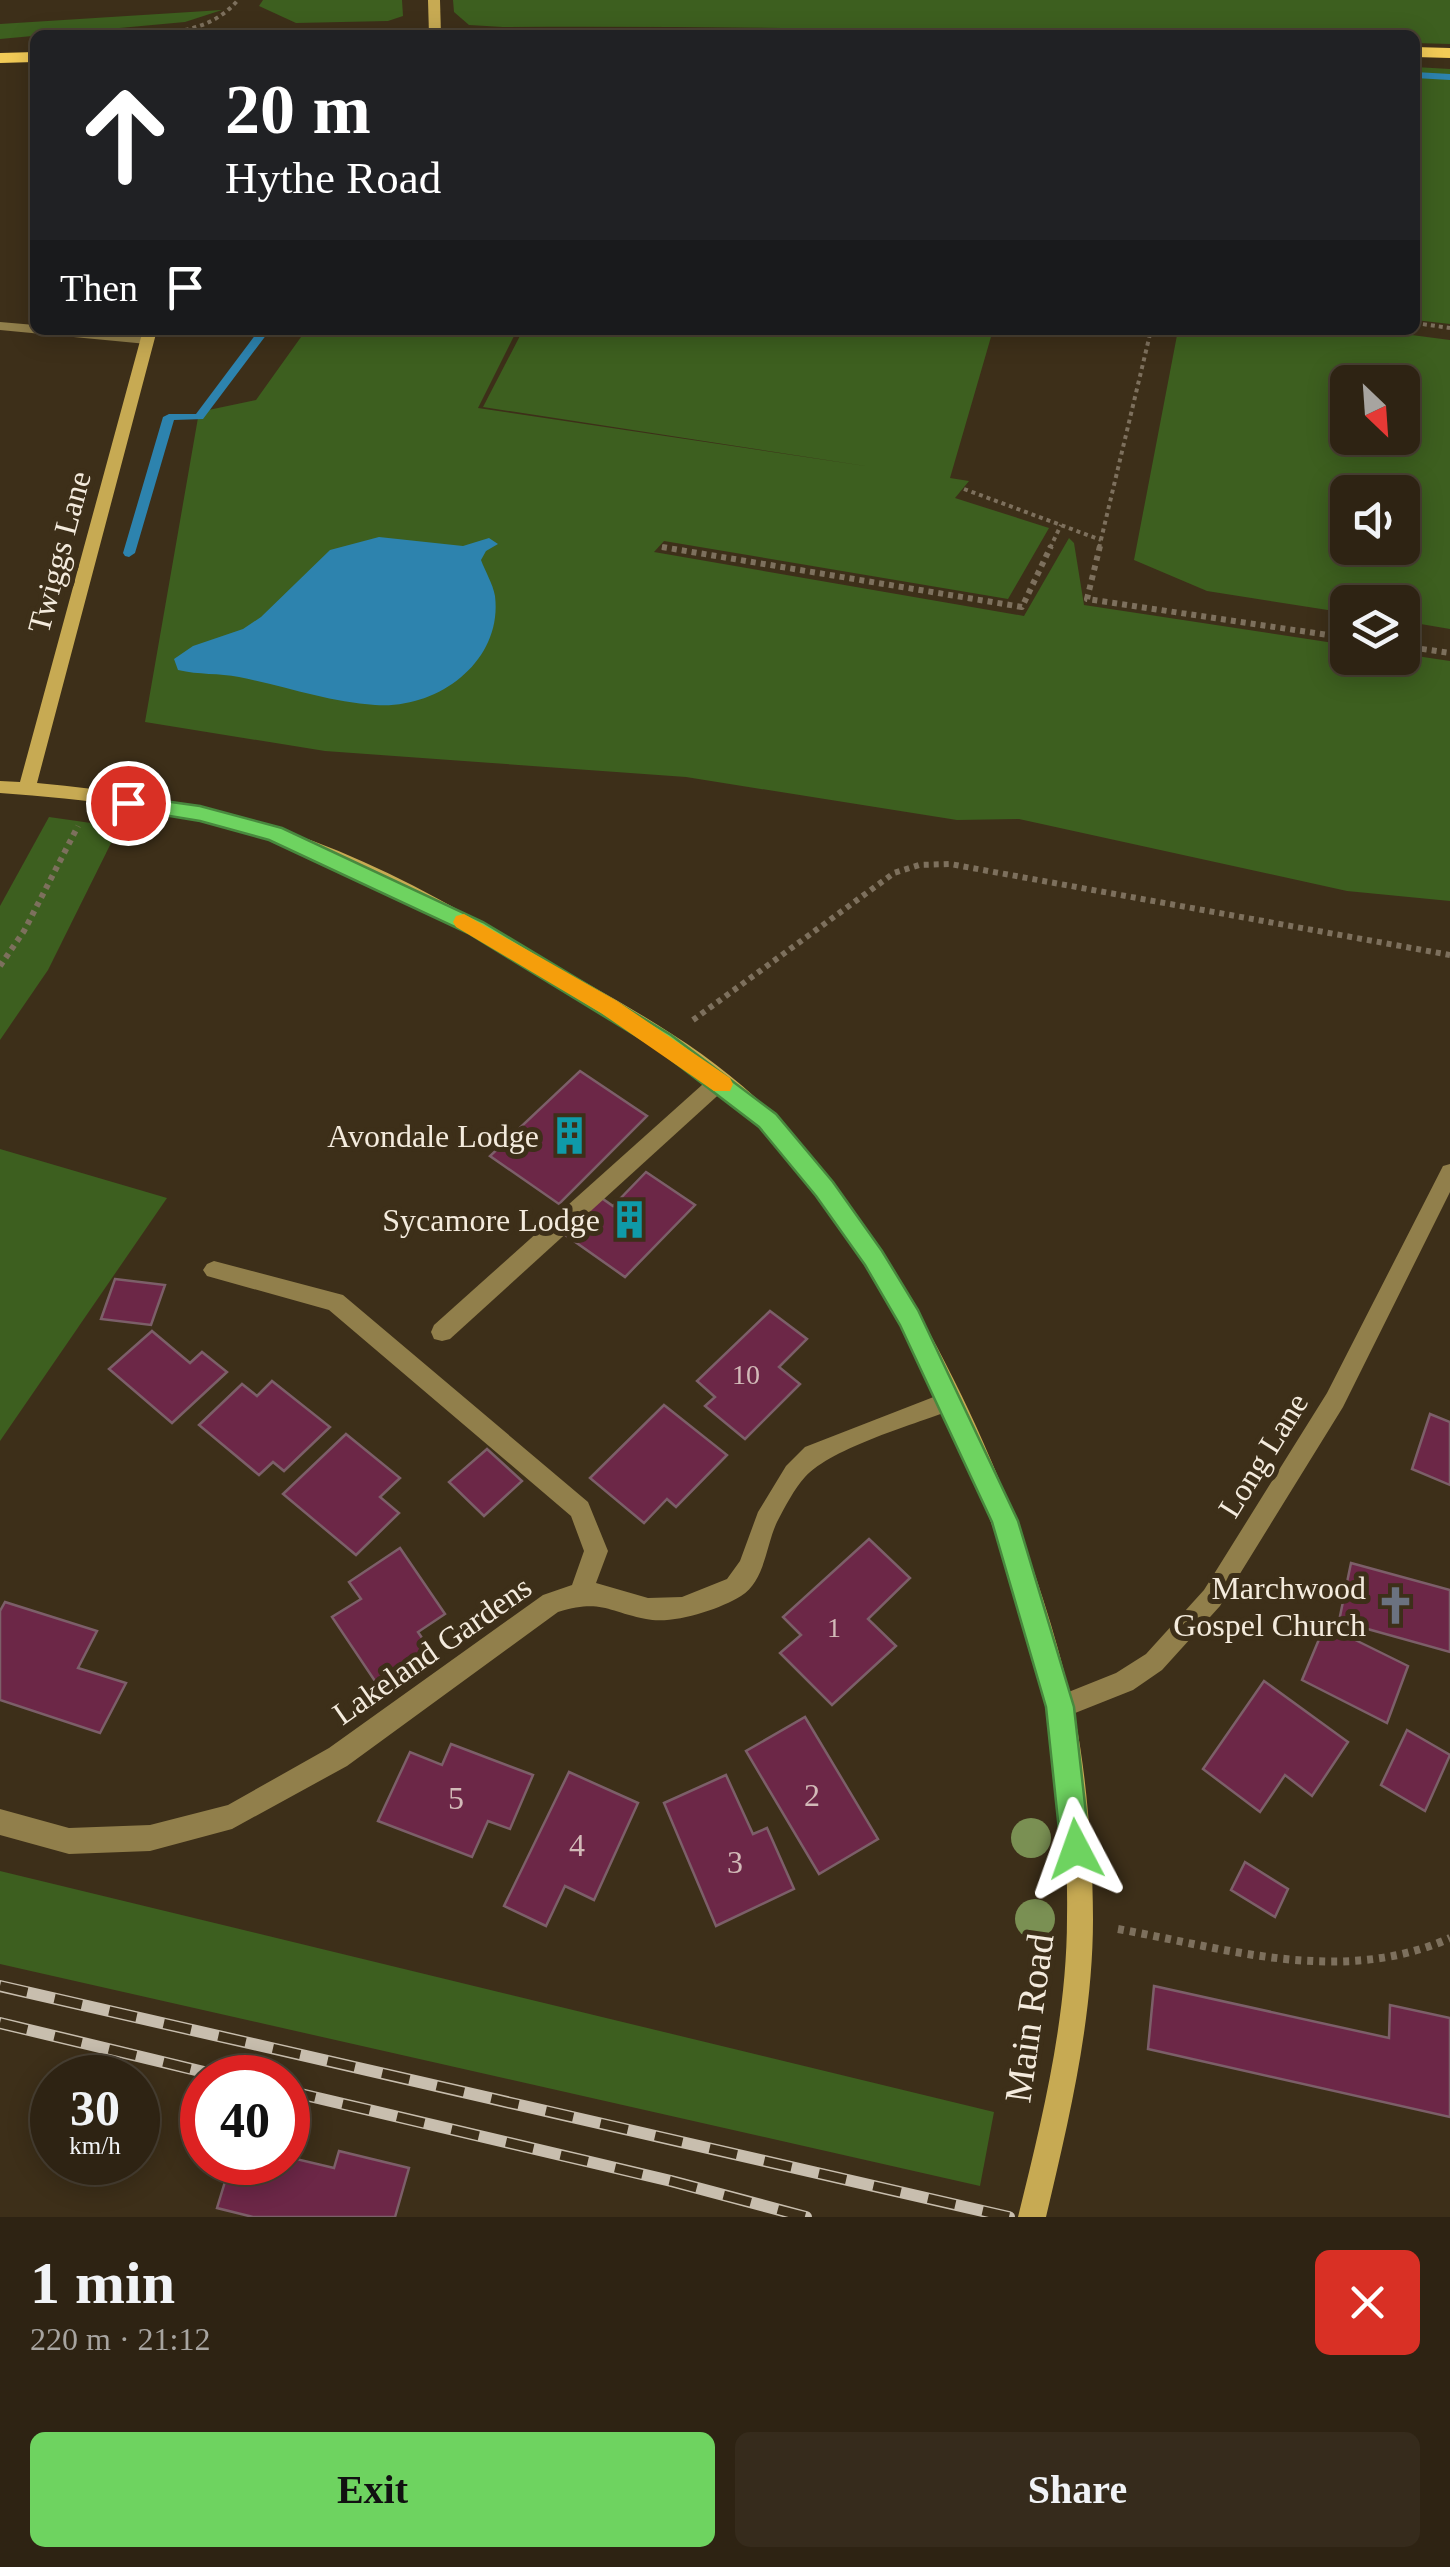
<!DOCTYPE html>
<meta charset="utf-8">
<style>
:root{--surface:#2e2313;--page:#362b1c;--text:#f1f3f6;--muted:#a7a4a0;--line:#494033;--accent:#6ed360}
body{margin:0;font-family:"Times New Roman",serif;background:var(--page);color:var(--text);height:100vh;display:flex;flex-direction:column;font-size:38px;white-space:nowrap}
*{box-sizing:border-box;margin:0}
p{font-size:32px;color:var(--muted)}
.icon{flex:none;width:55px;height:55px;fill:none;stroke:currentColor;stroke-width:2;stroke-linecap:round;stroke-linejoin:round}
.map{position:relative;height:2217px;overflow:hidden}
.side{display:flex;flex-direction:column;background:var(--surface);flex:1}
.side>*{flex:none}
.top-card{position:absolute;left:30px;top:30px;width:1390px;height:305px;border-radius:15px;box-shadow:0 5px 25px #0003,0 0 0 2px var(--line);background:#202124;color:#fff;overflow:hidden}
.needle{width:65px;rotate:155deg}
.tools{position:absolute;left:1330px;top:365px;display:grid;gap:20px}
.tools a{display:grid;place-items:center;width:90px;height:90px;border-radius:15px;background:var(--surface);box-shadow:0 5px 25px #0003,0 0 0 2px var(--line);font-size:50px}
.speed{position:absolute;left:30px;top:2055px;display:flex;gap:20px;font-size:50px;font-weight:700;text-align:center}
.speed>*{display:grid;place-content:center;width:130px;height:130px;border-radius:50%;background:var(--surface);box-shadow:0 5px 25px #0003,0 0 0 2px var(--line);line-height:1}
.speed small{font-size:25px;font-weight:400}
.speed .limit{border:15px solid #d22;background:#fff;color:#111}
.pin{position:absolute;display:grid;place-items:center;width:85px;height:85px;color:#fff;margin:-42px;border:5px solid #fff;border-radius:50%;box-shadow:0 2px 10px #0007}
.me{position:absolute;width:110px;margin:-55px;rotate:356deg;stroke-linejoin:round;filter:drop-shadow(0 0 8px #0008)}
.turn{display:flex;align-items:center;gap:35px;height:210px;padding:0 30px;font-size:45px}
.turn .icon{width:130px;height:130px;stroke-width:2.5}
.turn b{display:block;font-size:70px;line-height:85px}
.then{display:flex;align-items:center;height:95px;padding:0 30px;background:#0003;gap:20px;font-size:38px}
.round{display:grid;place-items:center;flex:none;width:105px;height:105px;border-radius:15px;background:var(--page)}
.summary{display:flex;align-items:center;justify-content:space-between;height:170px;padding:0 30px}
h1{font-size:60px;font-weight:700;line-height:75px}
.cta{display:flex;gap:20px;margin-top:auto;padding:20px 30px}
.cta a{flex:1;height:115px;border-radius:15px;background:var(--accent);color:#111;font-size:40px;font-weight:700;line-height:115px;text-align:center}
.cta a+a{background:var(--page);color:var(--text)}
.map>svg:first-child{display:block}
.green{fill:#3d5f1f;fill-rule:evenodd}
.water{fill:#2d83ae}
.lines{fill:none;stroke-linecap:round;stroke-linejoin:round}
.stream{fill:#2d83ae;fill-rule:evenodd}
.building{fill:#6c2747;stroke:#7c5f69;stroke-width:2.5}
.path-far2{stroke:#7d705d;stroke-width:4;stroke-dasharray:4 4;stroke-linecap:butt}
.path-far1{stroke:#7d705d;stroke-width:6;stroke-dasharray:5 5;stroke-linecap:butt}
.path{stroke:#7d705d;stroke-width:8;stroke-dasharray:6 6;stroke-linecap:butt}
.lane{fill:#917f4b;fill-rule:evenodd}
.street{fill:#917f4b;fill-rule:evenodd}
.secondary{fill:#c7aa53;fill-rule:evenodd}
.primary{fill:#f2cb57;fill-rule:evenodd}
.rail-casing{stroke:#c8beae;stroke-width:12}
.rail{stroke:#3d2f19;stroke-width:9;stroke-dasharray:28;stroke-linecap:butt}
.tree{fill:#7a9053}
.route{fill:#6ed360;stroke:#48893e;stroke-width:2.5}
.slow{fill:#f59e0b}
.labels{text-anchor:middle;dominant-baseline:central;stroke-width:10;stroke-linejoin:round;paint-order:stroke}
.number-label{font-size:28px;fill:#d2bab8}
.street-label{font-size:32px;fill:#f4ebdd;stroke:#3d2f19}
.poi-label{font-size:32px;fill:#f4ebdd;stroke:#3d2f19;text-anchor:end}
.near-number-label{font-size:32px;fill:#d2bab8}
.near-street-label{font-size:38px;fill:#f4ebdd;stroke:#3d2f19}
</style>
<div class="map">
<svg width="1450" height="2217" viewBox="0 0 1450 2217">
<rect width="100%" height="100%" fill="#3d2f19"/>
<g class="green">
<polygon points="263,0 402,0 403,16 388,21 296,23 259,6"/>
<path d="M453 0H1450V44L1415 43V35C1111 35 807 25 503 27L469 25 454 12Z"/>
<polygon points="222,10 185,22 0,39 0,24"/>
<polygon points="1415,67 1450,69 1450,324 1415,320"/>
<polygon points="306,330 517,330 478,408 872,467 483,407 523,330 993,330 950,478 969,481 955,498 1049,528 1008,599 664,541 654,552 1024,616 1069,538 1074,543 1084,605 1347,645 1348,658 1402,658 1403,654 1450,661 1450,901 1347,891 1019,819 957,820 686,777 325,751 145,722 199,412 256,400"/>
<path d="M1178 330H1373L1450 340V629L1403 621 1402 602H1348L1347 613 1207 591 1134 560ZM1348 382H1402V438H1348ZM1348 492H1402V548H1348Z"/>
<polygon points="49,817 119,827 48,970 0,1040 0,906"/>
<polygon points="0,1149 167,1198 0,1441"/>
<polygon points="0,1871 994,2112 980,2186 0,1964"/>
</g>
<path class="water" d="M379 537 463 546 489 538 498 544 486 551 481 560C485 571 493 584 495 596 503 662 437 710 375 705 329 702 285 686 239 677 219 673 199 675 178 670L174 659 193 646 243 629 261 617 330 550Z"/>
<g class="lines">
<g class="stream">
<polygon points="1415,72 1450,74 1450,80 1415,78"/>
<polygon points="259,330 270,330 203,419 174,420 135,553 129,557 125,556 123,553 163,417 169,414 196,414"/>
</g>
</g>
<g class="building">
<polygon points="580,1071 647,1116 559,1204 490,1156"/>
<polygon points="646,1172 695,1205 625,1277 564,1234 600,1197 613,1206"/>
<polygon points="115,1279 165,1285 151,1325 101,1319"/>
<polygon points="770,1311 807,1339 779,1367 800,1384 745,1439 705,1406 715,1397 697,1381"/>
<polygon points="152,1331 190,1363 202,1352 227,1372 172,1423 109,1369"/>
<polygon points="272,1381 330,1427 284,1471 273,1462 259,1475 199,1425 242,1384 257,1396"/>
<polygon points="664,1405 727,1455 676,1507 667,1499 644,1523 590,1478"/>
<polygon points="1430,1414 1450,1422 1450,1485 1412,1469"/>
<polygon points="346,1434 400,1478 380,1497 399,1513 356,1555 283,1494"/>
<polygon points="487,1449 522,1481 484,1516 449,1482"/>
<polygon points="869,1539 910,1578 868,1619 896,1646 832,1705 780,1653 801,1635 783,1617"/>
<polygon points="400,1548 445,1614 418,1632 437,1660 385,1696 332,1617 361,1599 349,1582"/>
<polygon points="1351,1563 1450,1590 1450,1652 1339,1621"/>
<polygon points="5,1602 97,1631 78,1668 126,1683 100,1733 0,1700 0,1611"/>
<polygon points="1325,1625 1408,1666 1387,1723 1302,1680"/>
<polygon points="1264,1681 1348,1742 1312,1796 1285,1775 1260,1812 1203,1769"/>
<polygon points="805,1717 878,1839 819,1874 746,1751"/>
<polygon points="1407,1730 1450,1755 1425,1811 1381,1785"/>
<polygon points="451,1744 533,1775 510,1829 488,1821 472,1857 378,1821 410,1752 442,1765"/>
<polygon points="569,1772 638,1803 594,1900 565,1886 546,1926 504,1906"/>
<polygon points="726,1775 753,1834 767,1828 794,1889 716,1926 664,1803"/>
<polygon points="1245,1862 1288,1889 1275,1917 1231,1890"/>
<polygon points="1154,1986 1389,2038 1390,2005 1450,2018 1450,2117 1148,2049"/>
<polygon points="339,2151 409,2168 395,2217 253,2217 217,2208 231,2162 288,2162 288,2157 334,2168"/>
</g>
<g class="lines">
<g class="path-far2">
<path d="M97 35C146 33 203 41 238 0"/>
<polyline points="1415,323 1450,328"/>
<polyline points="964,489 1101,540"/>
<polyline points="662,547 668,548"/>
<polyline points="1050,548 1061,525"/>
<polyline points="1099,548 1151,330"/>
</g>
<g class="path-far1">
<polyline points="1100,546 1087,599 1348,638"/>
<polyline points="662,547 1022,607 1051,546"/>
<polyline points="1402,646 1450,653"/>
<polyline points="0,966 24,931 78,826"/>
<polyline points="693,1020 894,873 919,865 950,864 1450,955"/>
</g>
<path class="path" d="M1118 1929C1228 1949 1343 1986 1450 1938"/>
<g class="lane">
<polygon points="0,322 35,325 35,330 90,330 147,336 154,340 147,344 0,330"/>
<polygon points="719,1074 726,1076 729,1082 726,1088 450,1339 442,1341 434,1339 431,1332 434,1325 712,1076"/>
</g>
<g class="street">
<polygon points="1450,1164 1450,1192 1343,1407 1220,1606 1162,1670 1133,1690 1060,1719 1051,1715 1048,1707 1051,1699 1116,1673 1146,1654 1204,1590 1327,1393 1443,1166"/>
<path d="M214 1261 343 1295 588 1502 608 1551 596 1583 648 1598 682 1597 727 1579 740 1561 758 1512 786 1466 805 1447 949 1391 957 1394 960 1401 957 1408C916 1424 833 1447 805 1477 794 1489 785 1507 777 1522 766 1545 765 1581 741 1596 718 1610 672 1625 646 1619 606 1611 601 1599 558 1612L347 1766 232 1829 150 1851 69 1854 0 1835V1809L69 1828 150 1825 228 1805 329 1748 543 1595 572 1585 584 1551 571 1516 329 1310 207 1276 203 1270 207 1264Z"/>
</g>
<g class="secondary">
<polygon points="428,0 440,0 441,35 429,35"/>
<path d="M143 330H157L37 783C131 792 225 807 313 841 388 869 459 909 528 950 606 995 690 1037 756 1098 908 1237 1033 1519 1075 1718 1087 1777 1093 1859 1093 1919 1093 2019 1069 2120 1046 2217H1018C1042 2120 1067 2018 1067 1918 1068 1857 1063 1786 1052 1726 1043 1680 1029 1634 1014 1589 961 1424 871 1229 742 1109 678 1050 597 1009 523 964 450 922 376 879 298 849 203 813 100 800 0 793V781L20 782Z"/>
</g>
<g class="primary">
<polygon points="1415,47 1450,48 1450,58 1415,57"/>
<polygon points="35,52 35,62 0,63 0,53"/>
</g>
<defs>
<g id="rail">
<polyline points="0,1986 1009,2217"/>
<polyline points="0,2023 229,2078"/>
<polyline points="288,2091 671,2181 806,2217"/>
</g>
</defs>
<use href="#rail" class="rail-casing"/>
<use href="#rail" class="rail"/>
</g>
<g class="tree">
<circle cx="1031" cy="1838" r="20"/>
<circle cx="1035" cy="1919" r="20"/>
</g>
<polygon class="route" points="128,796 200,806 282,828 483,922 671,1035 776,1114 833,1182 882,1251 918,1310 1018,1521 1074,1707 1090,1849 1086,1859 1076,1864 1065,1859 1061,1849 1046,1707 992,1522 900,1325 865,1265 816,1196 759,1127 656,1048 468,933 269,840 200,821 121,808 121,798"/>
<polygon class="slow" points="464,914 617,1001 730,1078 733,1084 730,1091 714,1091 601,1013 456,927 453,922 456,916"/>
<defs>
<symbol id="building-bare" viewBox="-9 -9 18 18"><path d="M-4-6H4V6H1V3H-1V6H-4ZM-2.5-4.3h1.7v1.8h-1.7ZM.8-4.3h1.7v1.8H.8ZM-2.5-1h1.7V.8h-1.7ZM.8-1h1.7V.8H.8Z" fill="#0f9aa8" stroke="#3d2f19" stroke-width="2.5" paint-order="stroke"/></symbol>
<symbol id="church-bare" viewBox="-9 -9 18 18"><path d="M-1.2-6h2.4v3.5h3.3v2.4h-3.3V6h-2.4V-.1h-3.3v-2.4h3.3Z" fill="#6b7280" stroke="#3d2f19" stroke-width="2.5" paint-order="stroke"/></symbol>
</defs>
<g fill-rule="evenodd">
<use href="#building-bare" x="542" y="1108" width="55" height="55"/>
<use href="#building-bare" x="602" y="1192" width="55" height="55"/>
<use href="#church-bare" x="1368" y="1578" width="55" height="55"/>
</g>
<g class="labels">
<g class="number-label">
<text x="746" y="1374">10</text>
<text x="834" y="1627">1</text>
</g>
<g class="street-label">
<text transform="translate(59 552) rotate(-75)">Twiggs Lane</text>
<text transform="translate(1263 1455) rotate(-58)">Long Lane</text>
<text transform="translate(432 1650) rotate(-35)">Lakeland Gardens</text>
</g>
<g class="poi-label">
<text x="539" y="1136">Avondale Lodge</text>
<text x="600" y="1220">Sycamore Lodge</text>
<text x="1366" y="1588">Marchwood<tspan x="1366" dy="37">Gospel Church</tspan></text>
</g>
<g class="near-number-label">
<text x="812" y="1795">2</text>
<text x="456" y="1798">5</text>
<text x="577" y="1845">4</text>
<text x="735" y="1862">3</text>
</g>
<g class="near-street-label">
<text transform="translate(1029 2018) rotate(-82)">Main Road</text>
</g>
</g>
</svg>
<div class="tools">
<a><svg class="needle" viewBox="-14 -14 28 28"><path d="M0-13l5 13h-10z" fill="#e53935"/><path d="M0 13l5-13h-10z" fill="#a7a4a0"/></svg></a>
<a><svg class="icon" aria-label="sound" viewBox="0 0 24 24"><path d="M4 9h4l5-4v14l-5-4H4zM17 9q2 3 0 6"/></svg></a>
<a><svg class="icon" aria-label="layers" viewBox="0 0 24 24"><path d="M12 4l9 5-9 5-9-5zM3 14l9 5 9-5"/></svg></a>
</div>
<div class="speed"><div>30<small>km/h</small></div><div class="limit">40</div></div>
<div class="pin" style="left:128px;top:803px;background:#d93025"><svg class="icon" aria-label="arrive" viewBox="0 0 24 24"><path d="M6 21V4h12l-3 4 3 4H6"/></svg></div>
<svg class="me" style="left:1076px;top:1849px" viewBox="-20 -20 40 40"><path d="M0-17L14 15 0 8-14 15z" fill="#6ed360" stroke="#fff" stroke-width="4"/></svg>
<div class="top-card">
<div class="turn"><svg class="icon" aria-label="ahead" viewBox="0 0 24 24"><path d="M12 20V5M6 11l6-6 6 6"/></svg><div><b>20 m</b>Hythe Road</div></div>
<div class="then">Then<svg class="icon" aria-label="arrive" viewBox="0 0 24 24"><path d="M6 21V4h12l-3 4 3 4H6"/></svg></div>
</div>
</div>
<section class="side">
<div class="summary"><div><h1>1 min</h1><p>220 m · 21:12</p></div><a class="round" style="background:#d93025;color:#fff"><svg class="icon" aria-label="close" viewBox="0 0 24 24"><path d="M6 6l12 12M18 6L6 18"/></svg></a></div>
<div class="cta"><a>Exit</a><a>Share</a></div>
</section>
